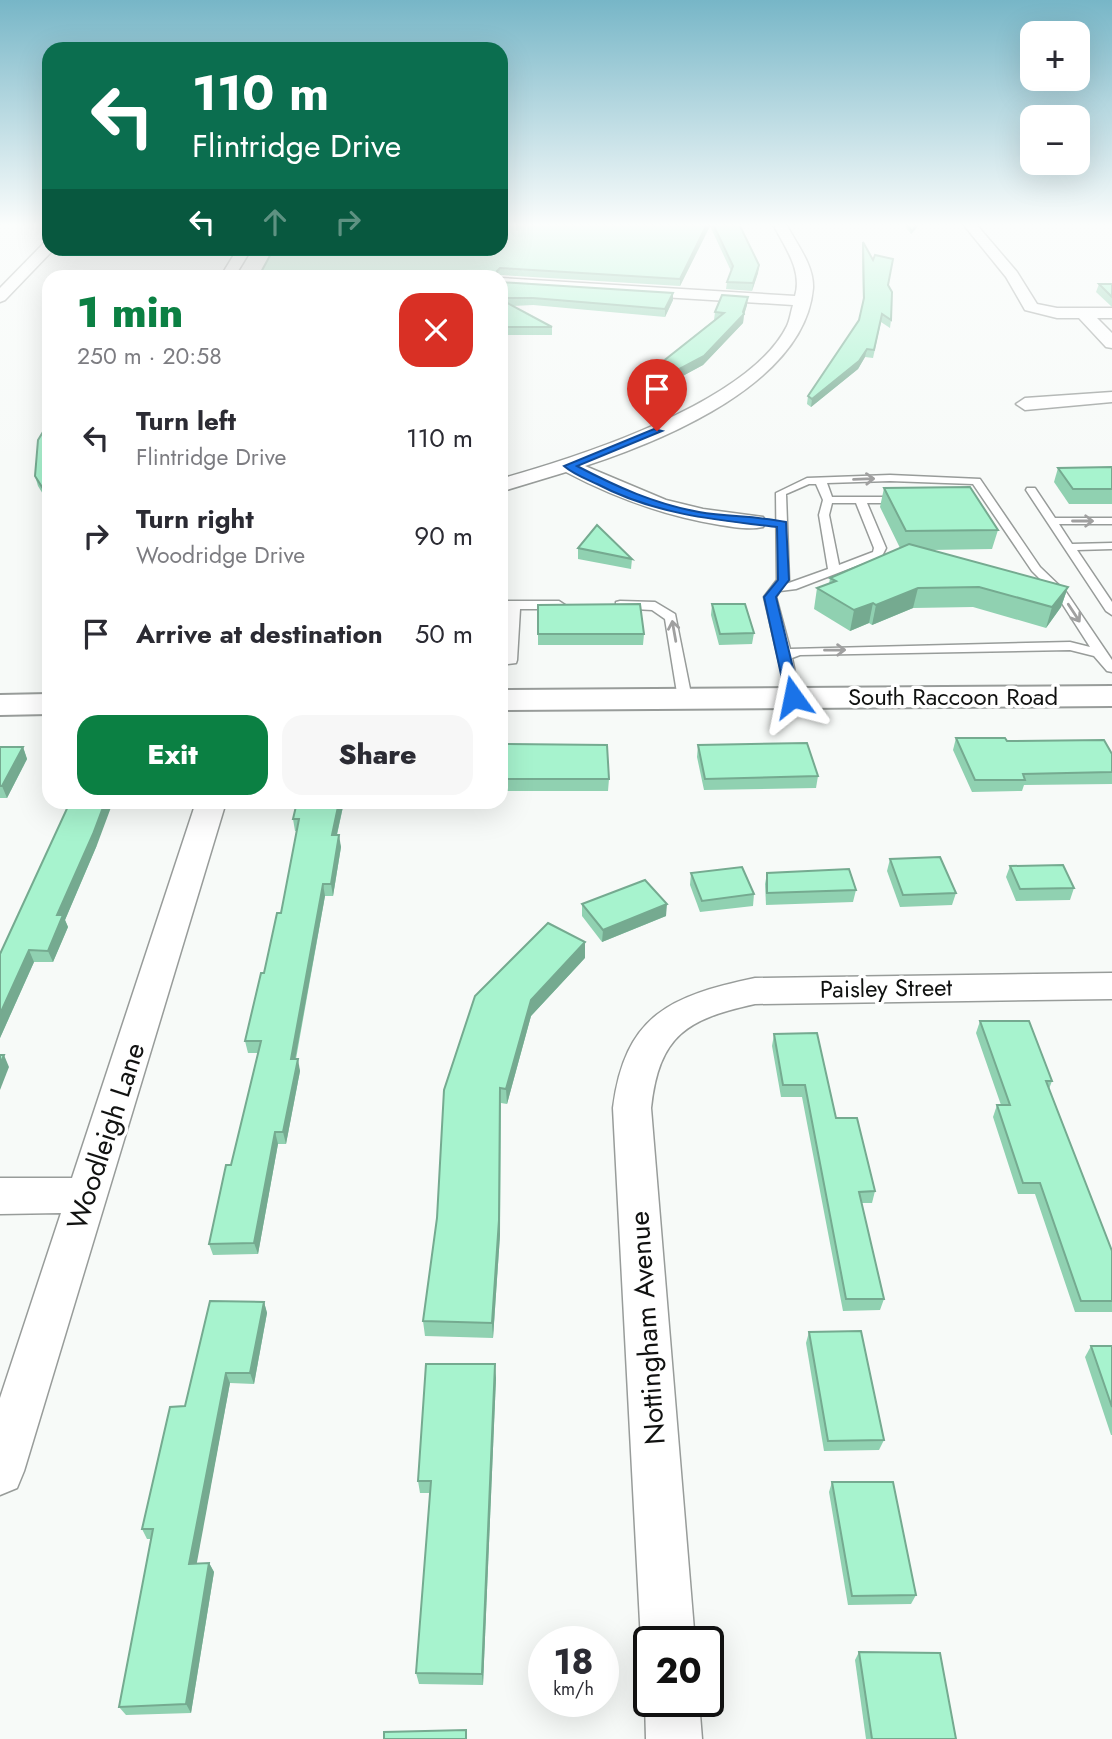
<!DOCTYPE html>
<meta charset="utf-8">
<style>
:root{--surface:#fff;--page:#f7f7f7;--text:#2b2b33;--muted:#7c7c81;--accent:#0b8043}
body{margin:0;font-family:Jost,sans-serif;background:var(--page);color:var(--text);height:100vh;display:flex;flex-direction:column;font-size:26px;white-space:nowrap}
*{box-sizing:border-box;margin:0}
p{font-size:23px;color:var(--muted)}
.icon{flex:none;width:38px;height:38px;fill:none;stroke:currentColor;stroke-width:2;stroke-linecap:round;stroke-linejoin:round}
.map{position:relative;flex:1;overflow:hidden}
.drawer{position:absolute;left:42px;top:270px;width:466px;height:539px;display:flex;flex-direction:column;background:var(--surface);border-radius:21px;box-shadow:0 7px 28px #0002}
.drawer>*{flex:none}
.hud{position:absolute;left:42px;top:42px;width:466px;height:214px;border-radius:21px;box-shadow:0 7px 28px #0002;background:#0b6e4f;color:#fff;overflow:hidden}
.fabs{position:absolute;left:1020px;top:21px;display:grid;gap:14px}
.fabs a{display:grid;place-items:center;width:70px;height:70px;border-radius:14px;background:var(--surface);box-shadow:0 7px 28px #0002;font-size:35px}
.speed{position:absolute;left:528px;top:1626px;display:flex;gap:14px;font-size:35px;font-weight:700;text-align:center}
.speed>*{display:grid;place-content:center;width:91px;height:91px;border-radius:50%;background:var(--surface);box-shadow:0 7px 28px #0002;line-height:1}
.speed small{font-size:18px;font-weight:400}
.speed .limit{border:4px solid #111;border-radius:10px;background:#fff;color:#111}
.pin{position:absolute;display:grid;place-items:center;width:60px;height:60px;color:#fff;margin:-72px -30px;border-radius:50% 50% 50% 0;rotate:-45deg;box-shadow:0 0 7px #0007}
.pin .icon{rotate:45deg}
.me{position:absolute;width:77px;margin:-38px;rotate:348deg;stroke-linejoin:round;filter:drop-shadow(0 0 5px #0008)}
.turn{display:flex;align-items:center;gap:24px;height:147px;padding:0 35px;font-size:32px}
.turn .icon{width:91px;height:91px;stroke-width:2.5}
.turn b{display:block;font-size:49px;line-height:60px}
.lanes{display:flex;align-items:center;height:66px;padding:0 35px;background:#0003;justify-content:center;gap:35px;direction:ltr}
.lanes .off{opacity:.35}
.round{display:grid;place-items:center;flex:none;width:74px;height:74px;border-radius:21px;background:var(--page)}
.head{display:flex;align-items:center;justify-content:space-between;height:119px;padding:0 35px}
h1{font-size:42px;font-weight:800;line-height:52px;color:var(--accent)}
.action{display:flex;gap:14px;margin-top:auto;padding:14px 35px}
.action a{flex:1;height:80px;border-radius:21px;background:var(--accent);color:#fff;font-size:28px;font-weight:800;line-height:80px;text-align:center}
.action a+a{background:var(--page);color:var(--text)}
ul{padding:0;list-style:none}
li{display:flex;align-items:center;gap:21px;height:98px;padding:0 35px}
li div{flex:1}
li b{display:block;font-size:26px}
li em{font-style:normal}
.map>svg:first-child{display:block}
.lines{fill:none;stroke-linecap:round;stroke-linejoin:round}
.service-casing{stroke:#989c9a;stroke-width:3}
.minor-casing{stroke:#989c9a;stroke-width:3}
.tertiary-casing{stroke:#989c9a;stroke-width:4}
.service{fill:#fff;fill-rule:evenodd}
.minor{fill:#fff;fill-rule:evenodd}
.tertiary{fill:#fff;fill-rule:evenodd}
.wall{fill:#90d1b1}
.shaded-wall{fill:#75aa90}
.building{fill:#a7f3ce;stroke:#75aa90;stroke-width:2}
.oneway{stroke:#a0a0a0}
.route{fill:#1a73e8;stroke:#114b97;stroke-width:2}
.labels{text-anchor:middle;dominant-baseline:central;stroke-width:7;stroke-linejoin:round;paint-order:stroke}
.street-label{font-size:24px;fill:#111211;stroke:#fff}
.near-street-label{font-size:28px;fill:#111211;stroke:#fff}
</style>
<div class="map">
<svg width="1112" height="1739" viewBox="0 0 1112 1739">
<rect width="100%" height="100%" fill="#f7faf8"/>
<g class="lines">
<defs>
<g id="service">
<path d="M890 475 980 479 1040 567 1066 592 1112 660V672L1107 671 1094 656 1070 650 800 655 792 658 800 697 793 701 788 700 764 597 777 580 776 493 807 478ZM890 481 973 484 1032 571 1058 597 1090 647 1070 642 790 649 776 597 780 591 796 589 882 556 886 548 867 503H902L907 500 902 497H832L827 483ZM809 484H816L823 500 819 515 828 569 786 584 789 580 786 494ZM832 503H856L874 548 873 552 839 565 829 515Z"/>
<polygon points="1027,488 1035,488 1055,518 1112,518 1112,524 1059,524 1072,544 1112,543 1112,549 1077,550 1112,602 1112,615 1106,611 1026,490"/>
<polygon points="500,601 559,601 565,605 559,609 520,609 517,660 516,663 500,665 500,657 505,657 508,609 500,609"/>
<polygon points="620,601 655,602 675,614 692,699 690,702 685,703 678,699 665,619 652,610 616,608 616,602"/>
</g>
<g id="minor">
<path d="M773 224H786C796 243 814 265 813 288 805 383 664 440 585 466L666 500 703 509 763 517 766 522 763 527C749 530 733 527 720 525 665 516 615 498 566 472L500 492V479C579 457 749 403 787 326 790 320 791 311 793 305L500 287V278L795 296C803 270 784 246 773 224Z"/>
<polygon points="963,224 976,224 1017,272 1037,304 1057,308 1112,308 1112,318 1097,318 1112,333 1112,348 1106,347 1079,318 1057,318 1025,310 1006,277"/>
<polygon points="49,242 49,248 54,249 5,300 0,302 0,288 44,243"/>
<polygon points="238,248 252,248 235,276 221,276"/>
<polygon points="1112,392 1112,402 1025,410 1016,404 1025,398"/>
<polygon points="196,802 226,802 24,1471 17,1488 0,1495 0,1398 61,1213 0,1214 0,1178 72,1178"/>
<path d="M1112 973V999L755 1004C687 1019 659 1035 651 1108L695 1642H649V1661L641 1642 613 1108C625 1015 670 996 755 978Z"/>
<polygon points="649,1690 649,1701 699,1701 702,1739 646,1739 645,1701"/>
</g>
<g id="tertiary">
<polygon points="1112,686 1112,706 500,710 500,690"/>
<polygon points="49,694 49,714 0,715 0,695"/>
</g>
</defs>
<use href="#service" class="service-casing"/>
<use href="#minor" class="minor-casing"/>
<use href="#tertiary" class="tertiary-casing"/>
<use href="#service" class="service"/>
<use href="#minor" class="minor"/>
<use href="#tertiary" class="tertiary"/>
</g>
<g class="wall">
<polygon points="500,224 739,224 759,265 758,273 752,291 726,289 727,282 731,271 710,226 680,286 500,275 499,276 259,276"/>
<polygon points="903,224 920,224 911,234"/>
<polygon points="863,242 888,285 891,320 890,328 881,322 873,358 865,357 858,369 811,407 807,404 808,396 859,320 863,303 862,249"/>
<polygon points="500,282 673,300 665,317 533,305 513,306 552,327 552,335 500,335"/>
<polygon points="1099,284 1112,284 1112,307 1096,292"/>
<polygon points="747,305 744,314 743,323 703,365 653,392 646,383 647,374 714,320 715,312"/>
<polygon points="49,422 49,504 38,486 35,476"/>
<polygon points="1112,467 1112,504 1069,504 1054,482 1058,468"/>
<polygon points="884,488 998,530 992,549 931,550 1068,587 1061,607 1046,628 973,607 913,608 872,625 869,623 850,631 814,609 817,588 829,584 830,578 900,548 880,507"/>
<polygon points="578,548 632,559 631,569 578,559"/>
<polygon points="712,604 754,633 752,644 719,645 711,615"/>
<polygon points="538,605 644,634 643,645 538,645"/>
<polygon points="956,738 1007,741 1112,754 1112,784 1024,785 1022,791 972,792 953,750"/>
<polygon points="500,740 502,744 609,779 608,791 502,791 502,797 500,797"/>
<polygon points="698,745 818,776 816,788 704,790 697,757"/>
<polygon points="0,747 23,747 27,759 7,798 0,798"/>
<polygon points="344,802 337,835 341,847 333,896 325,896 296,1059 300,1071 286,1144 278,1144 258,1254 213,1255 209,1244 231,1165 258,1053 248,1053 245,1041 281,913 297,831 295,831 293,819"/>
<polygon points="97,845 65,920 68,927 53,962 34,962 0,1038 0,954"/>
<polygon points="890,859 956,893 952,905 900,907 887,871"/>
<polygon points="1010,866 1074,888 1070,900 1016,901 1006,877"/>
<polygon points="691,873 754,894 753,906 700,912 690,885"/>
<polygon points="767,873 856,890 853,902 766,905 765,884"/>
<polygon points="582,904 666,916 602,942 582,916"/>
<polygon points="585,958 531,1016 507,1104 501,1103 500,1235 493,1338 425,1336 423,1321 437,1218 444,1090"/>
<polygon points="980,1021 1052,1081 1049,1089 1112,1251 1112,1312 1075,1312 1035,1194 1018,1194 993,1117 997,1105 1001,1105 976,1033"/>
<polygon points="774,1034 836,1118 875,1191 872,1203 861,1203 884,1299 880,1310 843,1311 802,1097 781,1097 772,1046"/>
<polygon points="264,1302 267,1313 254,1384 230,1383 196,1563 209,1563 214,1572 191,1713 126,1715 119,1707 151,1539 147,1539 142,1529 185,1406"/>
<polygon points="809,1332 884,1440 879,1450 824,1451 806,1343"/>
<polygon points="1091,1346 1112,1346 1112,1435 1111,1435 1085,1357"/>
<polygon points="496,1378 483,1685 419,1684 416,1673 430,1493 420,1493 418,1481"/>
<polygon points="832,1482 916,1595 911,1604 848,1605 829,1492"/>
<polygon points="859,1652 956,1739 866,1739 855,1660"/>
</g>
<g class="shaded-wall">
<polygon points="707,224 710,224 710,226 680,286 680,279"/>
<polygon points="917,224 920,224 911,234 912,231"/>
<polygon points="759,265 758,273 752,291 753,283"/>
<polygon points="673,293 673,300 665,317 665,309"/>
<polygon points="748,297 747,305 744,315 744,314 743,323 703,365 653,392 653,383 743,312"/>
<polygon points="867,349 865,357 858,369 811,407 812,399"/>
<polygon points="1068,587 1061,607 1046,628 1052,607"/>
<polygon points="918,588 913,608 872,625 876,605"/>
<polygon points="873,603 869,623 850,631 854,610"/>
<polygon points="23,747 27,759 7,798 2,786"/>
<polygon points="105,802 113,802 97,845 65,920 68,927 53,962 48,951 57,915"/>
<polygon points="339,802 344,802 334,847 332,835"/>
<polygon points="339,835 341,847 333,896 331,884"/>
<polygon points="323,884 325,896 293,1071 291,1059"/>
<polygon points="667,904 666,916 602,942 603,930"/>
<polygon points="585,942 585,958 531,1016 507,1104 506,1089 531,1000"/>
<polygon points="29,950 34,962 0,1038 0,1014"/>
<polygon points="4,1055 9,1067 0,1090 0,1064"/>
<polygon points="298,1059 300,1071 286,1144 283,1132"/>
<polygon points="500,1088 500,1235 493,1338 492,1323"/>
<polygon points="275,1132 278,1144 258,1254 254,1243"/>
<polygon points="264,1302 267,1313 254,1384 250,1373"/>
<polygon points="495,1364 496,1378 483,1685 482,1674"/>
<polygon points="226,1373 230,1383 195,1573 189,1564"/>
<polygon points="209,1563 214,1572 191,1713 186,1704"/>
</g>
<g class="building">
<polygon points="500,224 707,224 680,279 500,268 497,271 498,276 259,276 274,248 500,248"/>
<polygon points="713,224 739,224 759,265 753,283 727,282 733,266"/>
<polygon points="907,224 917,224 912,231"/>
<polygon points="863,242 873,260 875,255 893,259 888,285 892,292 891,320 882,314 874,350 867,349 859,361 812,399 808,396 859,320 864,298"/>
<polygon points="500,282 673,293 665,309 533,298 500,298"/>
<polygon points="1099,284 1112,284 1112,297"/>
<polygon points="722,295 748,297 743,312 744,314 704,356 653,383 647,374 724,313 715,312"/>
<polygon points="500,299 552,327 500,327"/>
<polygon points="49,422 49,498 35,476 38,440"/>
<polygon points="1112,467 1112,489 1073,489 1058,468"/>
<polygon points="970,487 998,530 906,531 884,488"/>
<polygon points="597,525 632,559 578,548"/>
<polygon points="909,544 1068,587 1052,607 979,587 918,588 876,605 873,603 854,610 817,588 836,581 830,578"/>
<polygon points="640,604 644,634 538,634 538,605"/>
<polygon points="712,604 745,604 754,633 720,634"/>
<polygon points="956,738 1005,738 1007,741 1104,740 1112,754 1112,772 1023,774 1025,780 975,780"/>
<polygon points="500,740 502,740 502,744 607,745 609,779 501,779 500,786"/>
<polygon points="807,743 818,776 705,779 698,745"/>
<polygon points="0,747 23,747 2,786 0,786"/>
<polygon points="70,802 105,802 93,834 57,915 63,915 48,951 29,950 0,1014 0,954"/>
<polygon points="297,802 339,802 332,835 339,835 331,884 323,884 291,1059 298,1059 283,1132 275,1132 254,1243 209,1244 226,1165 231,1165 261,1041 245,1041 261,973 264,973 277,913 281,913 299,819 293,819"/>
<polygon points="940,857 956,893 903,895 890,859"/>
<polygon points="1063,865 1074,888 1020,889 1010,866"/>
<polygon points="742,867 754,894 702,901 691,873"/>
<polygon points="849,869 856,890 767,893 767,873"/>
<polygon points="645,880 667,904 603,930 582,904"/>
<polygon points="548,923 585,942 531,1000 506,1089 500,1088 499,1220 492,1323 423,1321 437,1218 444,1090 475,996"/>
<polygon points="980,1021 1029,1021 1052,1081 1046,1081 1112,1251 1112,1301 1081,1301 1040,1183 1023,1183 997,1105 1010,1105"/>
<polygon points="817,1033 836,1118 857,1118 875,1191 859,1192 884,1299 846,1299 805,1085 783,1085 774,1034"/>
<polygon points="0,1055 4,1055 0,1064"/>
<polygon points="210,1301 264,1302 250,1373 226,1373 189,1564 209,1563 186,1704 119,1707 153,1529 142,1529 170,1407 185,1406"/>
<polygon points="861,1331 884,1440 828,1441 809,1332"/>
<polygon points="1091,1346 1112,1346 1112,1407"/>
<polygon points="426,1364 495,1364 482,1674 416,1673 431,1481 418,1481"/>
<polygon points="832,1482 893,1482 916,1595 852,1596"/>
<polygon points="859,1652 940,1653 956,1739 872,1739"/>
<polygon points="466,1730 466,1739 384,1739 384,1732"/>
</g>
<defs><path id="oneway-shaft" d="M-6 0H5M1.5-3L5.5 0L1.5 3" fill="none" stroke-width="1.6" stroke-linecap="round" stroke-linejoin="round" transform="scale(1.75)"/></defs>
<g class="oneway">
<use href="#oneway-shaft" transform="translate(864 479) rotate(-2)"/>
<use href="#oneway-shaft" transform="translate(1083 521)"/>
<use href="#oneway-shaft" transform="translate(1074 613) rotate(57)"/>
<use href="#oneway-shaft" transform="translate(674 631) rotate(-100)"/>
<use href="#oneway-shaft" transform="translate(835 650) rotate(-1)"/>
</g>
<linearGradient id="sky" x2="0" y2="1"><stop stop-color="#77b6c7"/><stop offset="0.48" stop-color="#fbfdfc"/><stop offset="1" stop-color="#fbfdfc" stop-opacity="0"/></linearGradient>
<rect width="1112" height="468" fill="url(#sky)"/>
<path class="route" d="M654 429 662 431 577 466C617 487 655 504 699 512 728 517 758 516 786 522L789 580 776 597 800 697 798 700H788L786 697 764 597 778 580 777 527C714 520 654 514 597 484 586 479 573 474 564 466Z"/>
<g class="labels">
<g class="street-label">
<text x="953" y="696">South Raccoon Road</text>
<text transform="translate(886 988) rotate(-1)">Paisley Street</text>
</g>
<g class="near-street-label">
<text transform="translate(106 1136) rotate(-72)">Woodleigh Lane</text>
<text transform="translate(647 1328) rotate(-94)">Nottingham Avenue</text>
</g>
</g>
</svg>
<div class="fabs">
<a>+</a>
<a>−</a>
</div>
<div class="speed"><div>18<small>km/h</small></div><div class="limit">20</div></div>
<div class="pin" style="left:657px;top:431px;background:#d93025"><svg class="icon" aria-label="arrive" viewBox="0 0 24 24"><path d="M6 21V4h12l-3 4 3 4H6"/></svg></div>
<svg class="me" style="left:793px;top:697px" viewBox="-20 -20 40 40"><path d="M0-17L14 15 0 8-14 15z" fill="#1a73e8" stroke="#fff" stroke-width="4"/></svg>
<div class="hud">
<div class="turn"><svg class="icon" aria-label="left" viewBox="0 0 24 24"><path d="M17 20v-9H6M10 6l-5 5 5 5"/></svg><div><b>110 m</b>Flintridge Drive</div></div>
<div class="lanes"><svg class="icon" aria-label="left" viewBox="0 0 24 24"><path d="M17 20v-9H6M10 6l-5 5 5 5"/></svg><svg class="icon off" aria-label="ahead" viewBox="0 0 24 24"><path d="M12 20V5M6 11l6-6 6 6"/></svg><svg class="icon off" aria-label="right" viewBox="0 0 24 24"><path d="M7 20v-9h11M14 6l5 5-5 5"/></svg></div>
</div>
<section class="drawer">
<div class="head"><div><h1>1 min</h1><p>250 m · 20:58</p></div><a class="round" style="background:#d93025;color:#fff"><svg class="icon" aria-label="close" viewBox="0 0 24 24"><path d="M6 6l12 12M18 6L6 18"/></svg></a></div>
<ul>
<li><svg class="icon" aria-label="left" viewBox="0 0 24 24"><path d="M17 20v-9H6M10 6l-5 5 5 5"/></svg><div><b>Turn left</b><p>Flintridge Drive</p></div><em>110 m</em></li>
<li><svg class="icon" aria-label="right" viewBox="0 0 24 24"><path d="M7 20v-9h11M14 6l5 5-5 5"/></svg><div><b>Turn right</b><p>Woodridge Drive</p></div><em>90 m</em></li>
<li><svg class="icon" aria-label="arrive" viewBox="0 0 24 24"><path d="M6 21V4h12l-3 4 3 4H6"/></svg><div><b>Arrive at destination</b></div><em>50 m</em></li>
</ul>
<div class="action"><a>Exit</a><a>Share</a></div>
</section>
</div>
